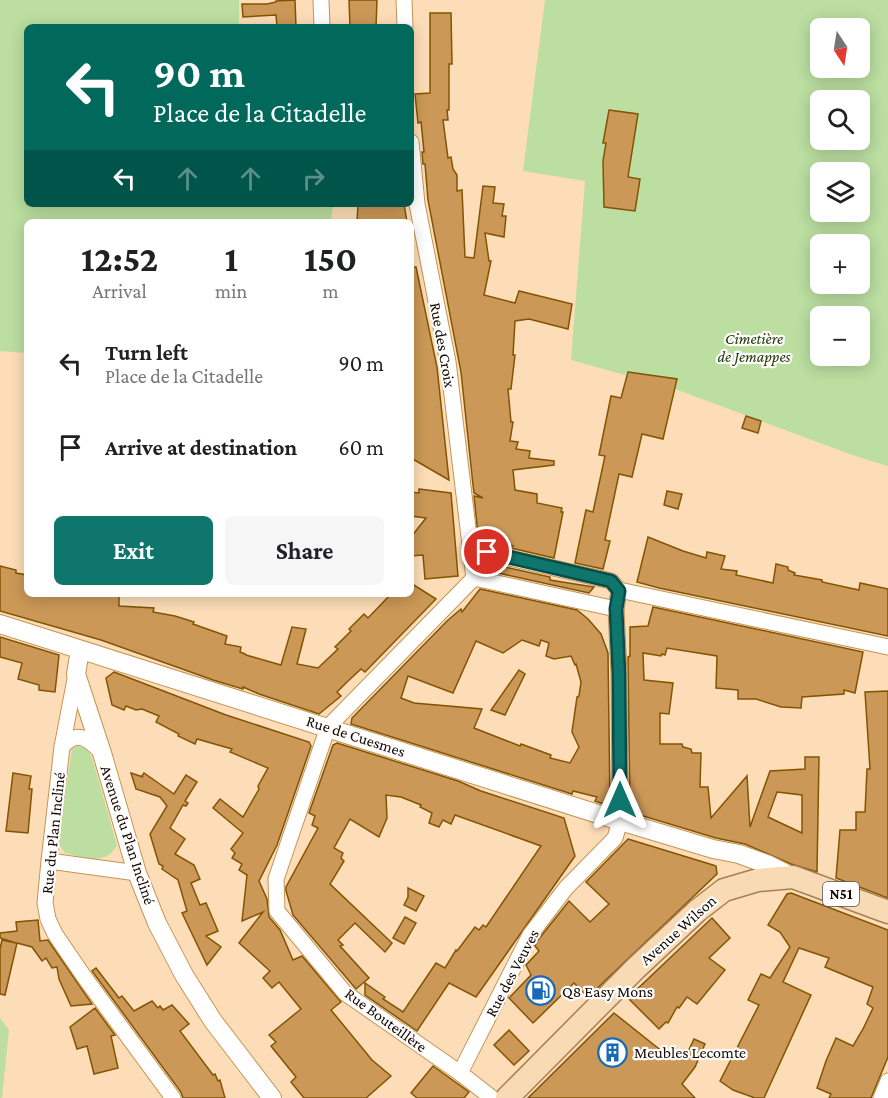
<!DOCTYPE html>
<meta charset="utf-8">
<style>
:root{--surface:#fff;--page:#f6f6f6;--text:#202124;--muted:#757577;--accent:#0f766e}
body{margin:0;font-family:"Crimson Pro",serif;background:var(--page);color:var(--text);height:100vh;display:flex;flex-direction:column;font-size:22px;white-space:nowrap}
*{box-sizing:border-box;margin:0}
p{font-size:20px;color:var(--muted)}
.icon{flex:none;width:33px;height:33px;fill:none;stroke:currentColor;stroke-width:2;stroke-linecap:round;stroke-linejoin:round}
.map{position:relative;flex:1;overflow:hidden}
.details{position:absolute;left:24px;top:219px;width:390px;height:378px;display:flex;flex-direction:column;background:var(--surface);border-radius:9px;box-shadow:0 3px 15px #0003}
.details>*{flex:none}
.banner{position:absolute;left:24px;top:24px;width:390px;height:183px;border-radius:9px;box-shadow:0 3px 15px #0003;background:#00695c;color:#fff;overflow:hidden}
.needle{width:39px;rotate:168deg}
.buttons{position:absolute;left:810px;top:18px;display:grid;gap:12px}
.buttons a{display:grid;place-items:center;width:60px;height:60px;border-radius:9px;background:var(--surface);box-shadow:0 3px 15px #0003;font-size:30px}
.pin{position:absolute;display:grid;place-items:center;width:51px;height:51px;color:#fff;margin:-26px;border:3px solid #fff;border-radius:50%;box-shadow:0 2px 6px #0007}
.me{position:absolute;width:66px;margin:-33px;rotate:0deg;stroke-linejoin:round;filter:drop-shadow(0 0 4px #0008)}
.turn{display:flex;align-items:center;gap:21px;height:126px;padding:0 30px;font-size:27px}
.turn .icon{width:78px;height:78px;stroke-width:2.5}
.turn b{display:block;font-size:42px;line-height:51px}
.lanes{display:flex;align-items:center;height:57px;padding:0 30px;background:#0003;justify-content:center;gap:30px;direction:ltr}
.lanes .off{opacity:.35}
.eta{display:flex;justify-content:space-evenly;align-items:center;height:102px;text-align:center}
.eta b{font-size:36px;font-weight:700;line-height:42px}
.primary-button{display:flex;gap:12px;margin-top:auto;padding:12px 30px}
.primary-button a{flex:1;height:69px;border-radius:9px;background:var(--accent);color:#fff;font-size:24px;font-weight:700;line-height:69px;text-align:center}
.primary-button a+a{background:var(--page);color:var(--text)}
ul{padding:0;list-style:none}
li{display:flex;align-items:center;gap:18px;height:84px;padding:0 30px}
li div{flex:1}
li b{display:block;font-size:22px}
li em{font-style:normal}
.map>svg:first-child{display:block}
.green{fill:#bcdea1;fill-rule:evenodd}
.building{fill:#cb9857;stroke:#825403;stroke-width:1.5;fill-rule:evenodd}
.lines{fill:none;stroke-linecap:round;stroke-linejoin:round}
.minor-casing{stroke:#c69453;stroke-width:17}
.tertiary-casing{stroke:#c69453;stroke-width:20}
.primary-casing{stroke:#a68054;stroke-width:25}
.minor{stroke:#fff;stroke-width:15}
.tertiary{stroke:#fff;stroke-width:18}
.primary{stroke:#f8dab4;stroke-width:22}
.route-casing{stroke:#0a4d48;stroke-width:15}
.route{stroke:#0f766e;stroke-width:10}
.labels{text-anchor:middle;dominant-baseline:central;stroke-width:4.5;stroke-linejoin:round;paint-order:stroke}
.shield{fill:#fff;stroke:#5c524c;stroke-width:1.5}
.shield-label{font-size:15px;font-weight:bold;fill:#160800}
.park-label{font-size:16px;font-style:italic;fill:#203805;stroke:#fff}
.street-label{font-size:16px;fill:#160800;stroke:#fff}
.poi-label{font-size:16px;fill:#160800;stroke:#fff;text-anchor:start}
</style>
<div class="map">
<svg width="888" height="1098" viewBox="0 0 888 1098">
<rect width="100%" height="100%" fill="#fdddb7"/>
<g class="green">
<polygon points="0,0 239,0 239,27 27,27 27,204 333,204 331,222 27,222 27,353 0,351"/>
<path d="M545 0H888V466L855 456 675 389 571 360 585 181 523 171ZM820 28H860V68H820ZM820 100H860V140H820ZM820 172H860V212H820ZM820 244H860V284H820ZM820 316H860V356H820Z"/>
<path d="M78 746 86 747 92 758 117 845C105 867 85 857 65 853L60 846 59 838 72 749Z"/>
<polygon points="0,1018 9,1030 2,1098 0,1098"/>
</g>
<g class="building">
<polygon points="295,0 296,27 277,27 276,15 243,17 242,4 267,4 276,2 276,1"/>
<polygon points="349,0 377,0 376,27 350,27"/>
<polygon points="430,13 451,13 452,64 449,64 449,110 447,110 448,120 443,120 448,158 451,157 453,169 457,175 457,191 462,190 465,257 474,258 483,186 495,187 493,203 504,204 502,216 506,216 504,237 485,233 489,261 491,261 484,295 515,303 519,291 572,304 568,329 529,319 515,321 513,355 515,355 511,389 508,389 511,422 513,422 510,441 518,442 516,449 530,451 529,458 554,461 554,465 513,470 515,490 537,494 537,503 562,508 561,512 563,512 554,558 511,548 513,546 478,534 474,496 483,498 474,493 473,485 461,372 428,200 425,164 423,164 422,152 424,152 421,122 418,123 415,94 430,93"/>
<polygon points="609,110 638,114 628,177 640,179 635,211 604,207 603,161 606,143 603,143"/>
<polygon points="358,204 404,204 407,222 357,222"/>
<polygon points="411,267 416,267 437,367 449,480 411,458"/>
<polygon points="628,372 677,379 663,439 642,434 632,477 619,474 605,540 610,541 603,569 575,563 586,510 593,512 605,456 599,455 611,396 621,398"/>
<polygon points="746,416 761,421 758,433 742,428"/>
<polygon points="419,489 451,493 458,576 425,579 423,555 411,556 411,537 426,518 411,516 411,492 419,493"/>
<polygon points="667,491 682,494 678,509 664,505"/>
<polygon points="648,537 683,551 706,558 707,552 725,556 721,569 737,571 736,575 773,583 776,564 788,567 788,570 795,573 794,575 822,580 822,582 859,590 860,583 888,589 888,636 659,588 637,582"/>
<polygon points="495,565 550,577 550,580 594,587 589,593 489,571"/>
<polygon points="0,566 16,570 16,573 27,575 27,594 119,594 119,606 154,608 153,612 175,616 194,622 193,624 227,636 225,644 241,647 240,652 245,654 246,655 281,665 292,627 306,629 297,664 318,668 338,649 335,647 351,631 349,629 364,614 368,618 391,594 411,594 411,583 436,599 365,672 361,669 347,682 337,692 341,696 319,714 259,694 243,687 243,689 213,680 101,640 0,611"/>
<path d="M480 589 577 610 588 619 601 634 608 653 610 806 595 801 597 797 573 791 572 794 351 724 352 718 447 621 461 609 462 612ZM522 640 539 646 541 640 549 643 546 656 554 659 571 656 575 665 576 664 581 682 579 696 577 697 572 732 579 747 570 763 550 758 551 755 521 744 520 746 474 728 482 709 414 703 401 698 408 676 453 693 476 641 503 653Z"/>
<path d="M653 607 863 652 855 693 844 690V694L802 697 801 708 781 707 756 699H738V690L716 688 717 656 667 648 665 655 662 654 661 656 643 653 644 680 673 683 669 714 660 713V744H682L683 747 691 749 692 753H701L700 787H708L711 818 747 776 750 827 770 771 805 769V757H819L817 872 791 864 745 844 716 838 630 812 628 657 630 656V627L648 626ZM777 792 802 795V833L768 817Z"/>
<polygon points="0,637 59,655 55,692 39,690 39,685 18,679 22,663 0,657"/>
<polygon points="519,670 525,674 505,715 491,710"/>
<polygon points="114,672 226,715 309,742 311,746 277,845 259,881 267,899 269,917 280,930 293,960 302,956 341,1002 331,1010 372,1060 391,1076 366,1098 304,1098 291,1082 296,1077 271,1046 276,1042 269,1035 301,1009 279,982 272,988 263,978 270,971 239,943 263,912 242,921 247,875 239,870 242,864 232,858 235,853 231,849 243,833 213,808 220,799 243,817 259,789 258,786 268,768 230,752 232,749 197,739 195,744 178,736 179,734 156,722 159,716 142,709 136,710 126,706 124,710 112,705 106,678"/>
<polygon points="888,691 888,898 836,878 840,830 856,830 856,812 865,812 867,769 870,769 865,692"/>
<polygon points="337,743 458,781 481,791 564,818 575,856 476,997 449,983 417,1031 365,995 365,983 385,997 383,999 403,1012 436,963 445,968 456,950 457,951 475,927 479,930 483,925 486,927 541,846 455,815 451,824 443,820 439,827 429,823 432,813 420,807 421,805 401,797 386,795 387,818 379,837 350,819 334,848 343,853 341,858 344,861 330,884 392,943 385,952 355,923 338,940 343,945 340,946 369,978 356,989 293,915 286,891 286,887 318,828 312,825 315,816 309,813 333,745"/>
<polygon points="13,773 31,776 29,789 32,789 28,833 6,831"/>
<polygon points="131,773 143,777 142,776 144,773 174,794 186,775 197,782 185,801 188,803 186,806 183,805 170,828 185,839 175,854 194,865 200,879 191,883 200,905 206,903 218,931 206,936 221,947 207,965 182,913 187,911 178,880 162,869 163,866 159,864 150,834 167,806 160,797 136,789"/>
<polygon points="628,839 713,865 716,866 717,874 588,997 574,983 533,1023 509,998 531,975 526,965 539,951 535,946 538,940 569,901 590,922 609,904 586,882"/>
<polygon points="408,888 424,896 416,911 404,905 408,897"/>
<polygon points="791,893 888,930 888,1057 871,1098 829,1098 831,1094 817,1088 826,1061 836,1038 853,1046 863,1029 873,1008 867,1004 873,987 825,967 829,958 799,948 783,982 811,995 764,1098 755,1098 733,1090 720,1081 759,1005 748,1000 761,974 770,978 790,947 780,932 768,925 787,894"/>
<polygon points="405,917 416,923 404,944 393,938"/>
<polygon points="712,918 730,938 709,958 725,970 697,1004 687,997 679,1008 677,1007 668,1023 666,1022 659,1029 629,999 630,996"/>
<polygon points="38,920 40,941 48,940 92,1004 71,1006 59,979 57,967 52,968 46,958 42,961 32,947 17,943 5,995 0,994 0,949 2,940 16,943 0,938 0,933 17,931 16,922"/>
<polygon points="96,968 119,998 122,996 134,1011 152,1001 158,1008 160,1006 163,1010 172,1005 189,1024 180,1031 213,1075 215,1074 218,1081 220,1080 225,1098 183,1098 181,1092 92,971"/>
<polygon points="95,1008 115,1035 111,1036 118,1068 94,1074 87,1046 77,1049 70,1027"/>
<polygon points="614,1013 663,1052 666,1049 684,1060 694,1039 705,1044 695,1067 682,1084 695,1098 528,1098"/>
<polygon points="509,1030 529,1051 514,1065 494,1045"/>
<polygon points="433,1066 469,1092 464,1098 417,1098 411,1093"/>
</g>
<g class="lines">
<defs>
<g id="minor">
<polyline points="321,0 322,27"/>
<polyline points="404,0 405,27"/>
<polyline points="411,142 417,204 448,362 474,578"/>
<polyline points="474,578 328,727 276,879 277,911 345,993 460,1073 492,1098"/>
<polyline points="474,578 616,609"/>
<polyline points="619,590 888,647"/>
<polyline points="76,674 62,747 49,861 45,903 48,919 55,934 85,978 173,1098"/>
<path d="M62 747C77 729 89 739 102 753"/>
<polyline points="49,861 137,873"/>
<polyline points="460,1073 530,935 566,888 615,838 620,821 619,674 616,609 619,590 611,581 470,549"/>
<polyline points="881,1098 888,1081"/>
</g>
<g id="tertiary">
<polyline points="0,624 620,821 713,849 739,854 769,865 793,877"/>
<polyline points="80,650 76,674 102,753 137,873 157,923 184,975 213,1021 272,1098"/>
</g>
<polyline id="primary" points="507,1098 636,968 697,911 724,890 758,880 793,877 888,912"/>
</defs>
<use href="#minor" class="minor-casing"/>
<use href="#tertiary" class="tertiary-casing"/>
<use href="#primary" class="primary-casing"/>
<use href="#minor" class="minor"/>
<use href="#tertiary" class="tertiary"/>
<use href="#primary" class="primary"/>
</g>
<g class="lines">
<defs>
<polyline id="route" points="487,552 611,581 619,591 616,609 619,674 620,800"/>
</defs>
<use href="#route" class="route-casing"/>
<use href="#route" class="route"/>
</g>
<defs>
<symbol id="fuel-ring" viewBox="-11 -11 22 22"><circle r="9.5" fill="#fff" stroke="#166ab8" stroke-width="1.5"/><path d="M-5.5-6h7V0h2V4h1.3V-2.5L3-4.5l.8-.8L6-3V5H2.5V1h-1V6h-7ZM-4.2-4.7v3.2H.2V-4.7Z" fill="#166ab8"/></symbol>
<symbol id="building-ring" viewBox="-11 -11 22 22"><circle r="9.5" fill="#fff" stroke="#166ab8" stroke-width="1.5"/><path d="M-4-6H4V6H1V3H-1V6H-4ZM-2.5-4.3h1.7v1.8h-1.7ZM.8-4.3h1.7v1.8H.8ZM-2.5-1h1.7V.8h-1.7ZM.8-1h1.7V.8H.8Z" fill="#166ab8"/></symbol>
</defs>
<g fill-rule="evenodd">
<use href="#fuel-ring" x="524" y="974" width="33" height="33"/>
<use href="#building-ring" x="596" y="1036" width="33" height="33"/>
</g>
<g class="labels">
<rect class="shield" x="823" y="882" width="36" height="24" rx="4.5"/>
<g class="shield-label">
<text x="841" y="894">N51</text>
</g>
<g class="park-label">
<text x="754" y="338">Cimetière<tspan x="754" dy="18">de Jemappes</tspan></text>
</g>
<g class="street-label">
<text transform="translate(443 345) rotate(80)">Rue des Croix</text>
<text transform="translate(356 736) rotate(18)">Rue de Cuesmes</text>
<text transform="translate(53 833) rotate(-84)">Rue du Plan Incliné</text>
<text transform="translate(128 835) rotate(72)">Avenue du Plan Incliné</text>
<text transform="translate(678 930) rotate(-42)">Avenue Wilson</text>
<text transform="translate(512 973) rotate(-62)">Rue des Veuves</text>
<text transform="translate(386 1020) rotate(36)">Rue Bouteillère</text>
</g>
<g class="poi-label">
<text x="562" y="991">Q8 Easy Mons</text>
<text x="634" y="1052">Meubles Lecomte</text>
</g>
</g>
</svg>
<div class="buttons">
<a><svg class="needle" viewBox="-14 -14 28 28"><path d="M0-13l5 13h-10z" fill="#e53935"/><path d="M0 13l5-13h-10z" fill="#757577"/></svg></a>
<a><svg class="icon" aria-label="search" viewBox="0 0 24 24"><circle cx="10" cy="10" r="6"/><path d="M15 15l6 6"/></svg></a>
<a><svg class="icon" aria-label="layers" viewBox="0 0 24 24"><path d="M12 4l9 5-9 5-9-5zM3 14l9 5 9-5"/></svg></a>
<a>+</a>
<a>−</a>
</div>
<div class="pin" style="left:487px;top:552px;background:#d93025"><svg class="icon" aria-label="arrive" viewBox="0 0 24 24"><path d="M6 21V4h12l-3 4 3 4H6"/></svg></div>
<svg class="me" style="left:620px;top:800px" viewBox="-20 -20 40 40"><path d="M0-17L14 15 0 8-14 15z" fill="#0f766e" stroke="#fff" stroke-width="4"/></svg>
<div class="banner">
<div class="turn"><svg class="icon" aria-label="left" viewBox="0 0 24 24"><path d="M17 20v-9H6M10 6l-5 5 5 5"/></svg><div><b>90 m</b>Place de la Citadelle</div></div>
<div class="lanes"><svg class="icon" aria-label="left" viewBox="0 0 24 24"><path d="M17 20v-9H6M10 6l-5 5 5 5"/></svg><svg class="icon off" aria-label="ahead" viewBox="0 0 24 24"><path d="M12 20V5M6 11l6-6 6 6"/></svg><svg class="icon off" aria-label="ahead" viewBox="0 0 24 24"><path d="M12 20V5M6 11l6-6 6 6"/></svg><svg class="icon off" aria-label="right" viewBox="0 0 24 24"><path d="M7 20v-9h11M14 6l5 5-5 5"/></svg></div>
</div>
<section class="details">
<div class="eta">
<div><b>12:52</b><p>Arrival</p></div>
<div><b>1</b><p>min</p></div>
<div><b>150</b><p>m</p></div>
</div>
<ul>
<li><svg class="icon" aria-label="left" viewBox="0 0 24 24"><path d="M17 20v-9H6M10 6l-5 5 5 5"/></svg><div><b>Turn left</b><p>Place de la Citadelle</p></div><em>90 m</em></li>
<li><svg class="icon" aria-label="arrive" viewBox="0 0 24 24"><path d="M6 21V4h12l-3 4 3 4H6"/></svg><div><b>Arrive at destination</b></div><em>60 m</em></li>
</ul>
<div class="primary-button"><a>Exit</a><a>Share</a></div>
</section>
</div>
